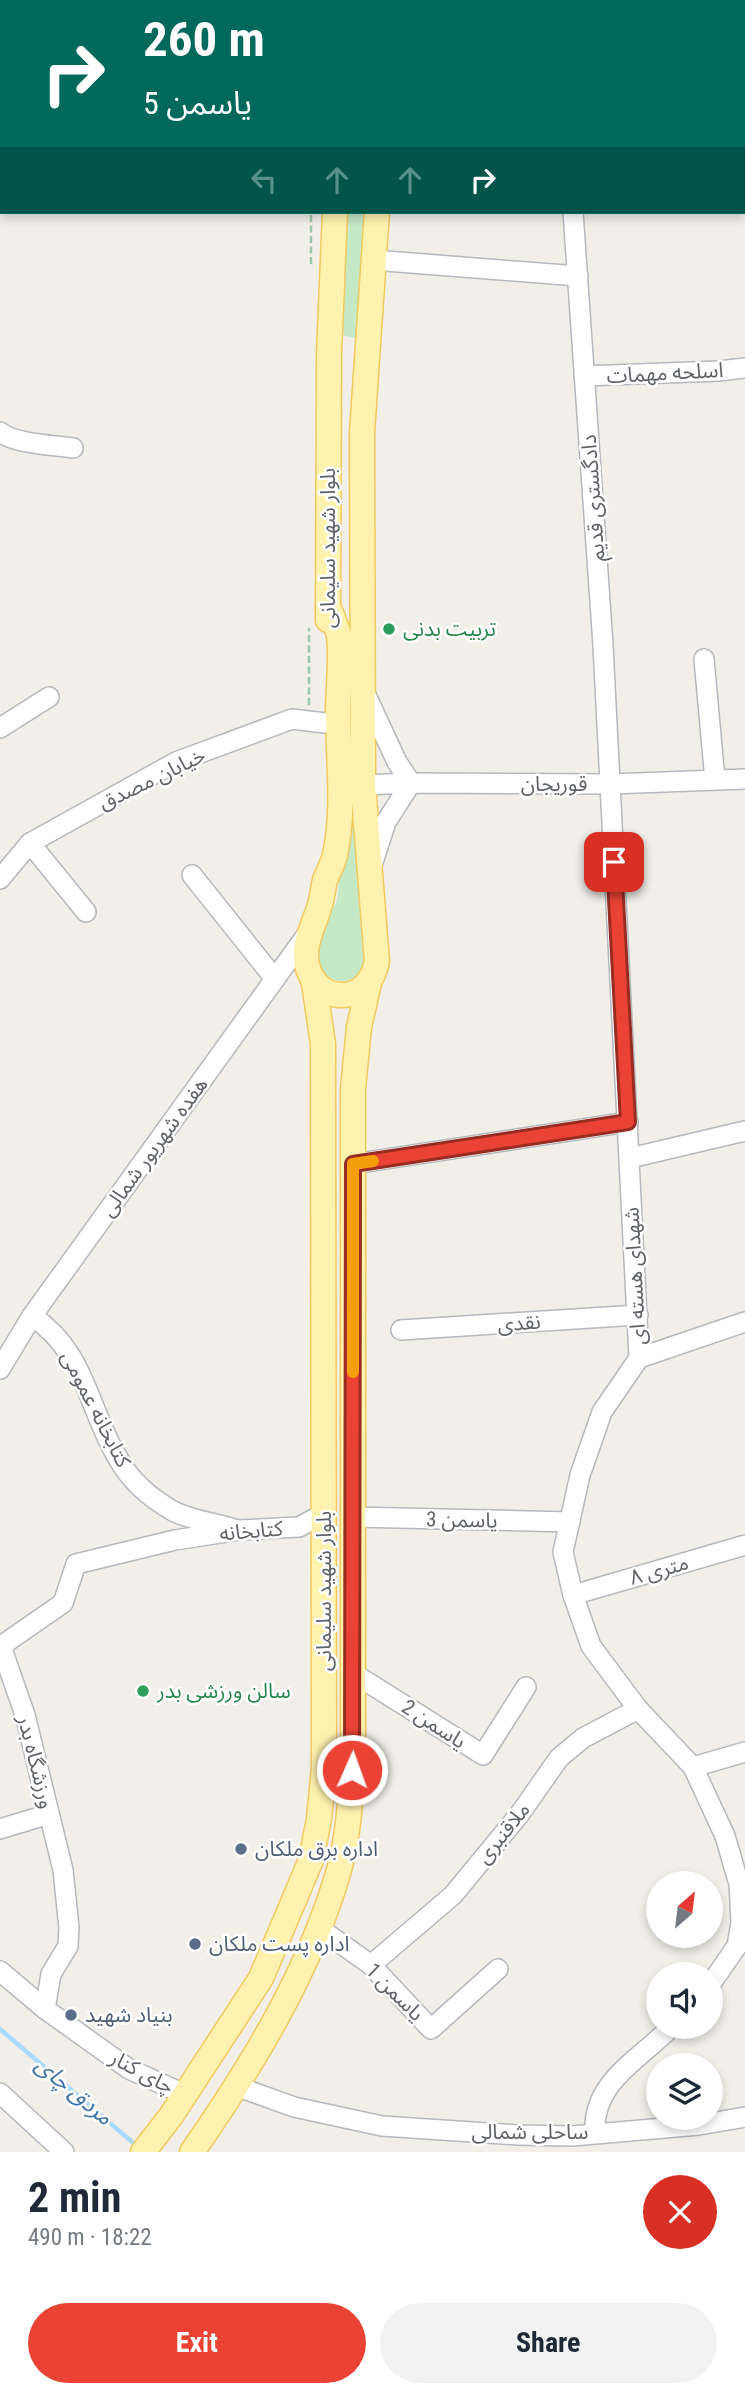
<!DOCTYPE html>
<meta charset="utf-8">
<style>
:root{--surface:#fff;--page:#f2f2f3;--text:#1f2937;--muted:#747a83;--accent:#ea4335}
body{margin:0;font-family:"Roboto Condensed","Noto Sans Arabic",sans-serif;background:var(--page);color:var(--text);height:100vh;display:flex;flex-direction:column;font-size:26px;white-space:nowrap}
*{box-sizing:border-box;margin:0}
p{font-size:23px;color:var(--muted)}
.icon{flex:none;width:38px;height:38px;fill:none;stroke:currentColor;stroke-width:2;stroke-linecap:round;stroke-linejoin:round}
.map{position:relative;height:2152px;overflow:hidden}
.side{display:flex;flex-direction:column;background:var(--surface);flex:1}
.side>*{flex:none}
.hud{position:absolute;left:0px;top:0px;width:746px;height:214px;box-shadow:0 4px 10px #0003;background:#00695c;color:#fff;overflow:hidden}
.needle{width:46px;rotate:28deg}
.buttons{position:absolute;left:646px;top:1871px;display:grid;gap:14px}
.buttons a{display:grid;place-items:center;width:77px;height:77px;border-radius:50%;background:var(--surface);box-shadow:0 4px 10px #0003;font-size:35px}
.pin{position:absolute;display:grid;place-items:center;width:60px;height:60px;color:#fff;margin:-30px;border-radius:14px;box-shadow:0 4px 10px #0006}
.me{position:absolute;width:77px;margin:-38px;rotate:2deg;stroke-linejoin:round;filter:drop-shadow(0 0 5px #0008)}
.turn{display:flex;align-items:center;gap:24px;height:147px;padding:0 28px;font-size:32px}
.turn .icon{width:91px;height:91px;stroke-width:2.5}
.turn b{display:block;font-size:49px;line-height:60px}
.lanes{display:flex;align-items:center;height:66px;padding:0 28px;background:#0003;justify-content:center;gap:35px;direction:ltr}
.lanes .off{opacity:.35}
.round{display:grid;place-items:center;flex:none;width:74px;height:74px;border-radius:37px;background:var(--page)}
.headline{display:flex;align-items:center;justify-content:space-between;height:119px;padding:0 28px}
h1{font-size:42px;font-weight:700;line-height:52px}
.action{display:flex;gap:14px;margin-top:auto;padding:14px 28px}
.action a{flex:1;height:80px;border-radius:42px;background:var(--accent);color:#fff;font-size:28px;font-weight:700;line-height:80px;text-align:center}
.action a+a{background:var(--page);color:var(--text)}
.map>svg:first-child{display:block}
.green{fill:#c5e8c5}
.lines{fill:none;stroke-linecap:round;stroke-linejoin:round}
.stream{stroke:#aadaff;stroke-width:4.5}
.minor-casing{stroke:#b5b8bc;stroke-width:22}
.major-casing{stroke:#f2c960;stroke-width:27}
.path{stroke:#9cc7a9;stroke-width:2.5;stroke-dasharray:7 3.5;stroke-linecap:butt}
.minor{stroke:#fff;stroke-width:19}
.major{stroke:#fff2af;stroke-width:24}
.route-casing{stroke:#982c22;stroke-width:18}
.route{stroke:#ea4335;stroke-width:12}
.slow{stroke:#f59e0b;stroke-width:12}
.leisure-dot{fill:#2e9e5b;stroke:#fff;stroke-width:2.5}
.service-dot{fill:#5c6f8a;stroke:#fff;stroke-width:2.5}
.labels{text-anchor:middle;dominant-baseline:central;stroke-width:5;stroke-linejoin:round;paint-order:stroke}
.street-label{font-size:21px;fill:#5f6368;stroke:#fff}
.leisure-label{font-size:21px;fill:#27864d;stroke:#fff;text-anchor:start}
.service-label{font-size:21px;fill:#4e5e75;stroke:#fff;text-anchor:start}
.water-label{font-size:23px;font-style:italic;fill:#4174aa;stroke:#fff}
</style>
<div class="map">
<svg width="745" height="2152" viewBox="0 0 745 2152">
<rect width="100%" height="100%" fill="#f1efe8"/>
<g class="green">
<polygon points="348,212 367,212 359,339 342,335"/>
<path d="M360 812 369 940 364 973C341 986 331 983 315 963L317 941 337 900 347 815Z"/>
</g>
<g class="lines">
<polyline class="stream" points="0,2029 138,2147"/>
<defs>
<g id="minor">
<polyline points="554,0 554,2"/>
<polyline points="88,2 91,0"/>
<polyline points="744,12 745,12"/>
<polyline points="0,59 2,58"/>
<polyline points="573,212 603,645 639,1358 602,1412 580,1475 563,1552 573,1595 591,1646 638,1709 693,1767 725,1836 739,1884 741,1922 737,1946 710,1985"/>
<polyline points="373,260 578,276"/>
<polyline points="584,376 719,371 745,368"/>
<path d="M0 432C15 444 53 445 73 448"/>
<polyline points="704,659 715,780"/>
<polyline points="364,691 397,762 411,783 386,822 372,865"/>
<polyline points="0,728 49,697"/>
<polyline points="363,785 411,783 610,784 745,779"/>
<polyline points="30,843 86,912"/>
<polyline points="192,875 275,979"/>
<polyline points="0,879 30,843 176,762 292,719 325,723"/>
<polyline points="630,1158 745,1131"/>
<polyline points="353,1164 628,1122"/>
<path d="M32 1316C87 1353 87 1408 119 1460 131 1481 152 1499 173 1511 190 1520 215 1523 234 1529"/>
<polyline points="401,1330 638,1315"/>
<polyline points="639,1358 745,1322"/>
<polyline points="0,1369 32,1316 308,933"/>
<polyline points="353,1517 570,1522"/>
<polyline points="573,1595 745,1545"/>
<polyline points="353,1673 483,1755 526,1687"/>
<polyline points="693,1767 745,1752"/>
<polyline points="0,1829 49,1814"/>
<polyline points="319,1928 371,1965 431,2029 498,1969"/>
<polyline points="371,1965 453,1895 519,1815 559,1758 583,1738 638,1709"/>
<polyline points="0,1971 45,2009 129,2069 186,2095"/>
<polyline points="45,2009 51,1974 68,1946 69,1928 63,1870 25,1715 1,1646 63,1603 76,1564 175,1540 240,1530 299,1527 323,1514"/>
<polyline points="236,2086 294,2107 382,2126 518,2135 572,2136 699,2125 745,2117"/>
<polyline points="0,2093 64,2152"/>
<path d="M595 2133C592 2081 640 2060 672 2026"/>
</g>
<g id="major">
<polyline points="345,2 345,0"/>
<polyline points="393,2 393,0"/>
<path d="M328 606C332 616 337 626 339 636 342 660 338 687 338 711 338 759 345 808 335 855 333 864 328 872 325 880 323 887 323 894 321 901 317 918 307 934 306 952 304 1003 368 1012 377 961L363 785 362 433 377 212"/>
<polyline points="328,620 329,353 335,212"/>
<polyline points="143,2152 171,2116 261,1978 311,1860 319,1819 324,1768 323,1044 314,983"/>
<path d="M192 2152C252 2066 310 1971 339 1870 350 1830 351 1789 353 1749V1089L359 1027 369 983"/>
</g>
</defs>
<use href="#minor" class="minor-casing"/>
<use href="#major" class="major-casing"/>
<g class="path">
<polyline points="311,0 311,2"/>
<polyline points="311,264 311,212"/>
<polyline points="309,705 309,628"/>
</g>
<use href="#minor" class="minor"/>
<use href="#major" class="major"/>
</g>
<g class="lines">
<defs>
<polyline id="route" points="352,1770 353,1164 628,1122 614,862"/>
</defs>
<use href="#route" class="route-casing"/>
<use href="#route" class="route"/>
<polyline class="slow" points="353,1372 353,1164 373,1161"/>
</g>
<g class="leisure-dot">
<circle cx="389" cy="629" r="7"/>
<circle cx="143" cy="1691" r="7"/>
</g>
<g class="service-dot">
<circle cx="241" cy="1849" r="7"/>
<circle cx="195" cy="1944" r="7"/>
<circle cx="71" cy="2015" r="7"/>
</g>
<g class="labels">
<g class="street-label">
<text transform="translate(665 373) rotate(-3)">اسلحه مهمات</text>
<text transform="translate(593 498) rotate(-94)">دادگستری قدیم</text>
<text transform="translate(328 548) rotate(-90)">بلوار شهید سلیمانی</text>
<text transform="translate(152 779) rotate(-26)">خیابان مصدق</text>
<text x="554" y="784">قوریجان</text>
<text transform="translate(154 1147) rotate(-54)">هفده شهریور شمالی</text>
<text transform="translate(635 1276) rotate(-93)">شهدای هسته ای</text>
<text transform="translate(519 1323) rotate(-4)">نقدی</text>
<text transform="translate(96 1409) rotate(63)">کتابخانه عمومی</text>
<text transform="translate(462 1520) rotate(1)">یاسمن 3</text>
<text transform="translate(251 1531) rotate(-5)">کتابخانه</text>
<text transform="translate(659 1570) rotate(-16)">۸ متری</text>
<text transform="translate(324 1591) rotate(-90)">بلوار شهید سلیمانی</text>
<text transform="translate(434 1724) rotate(33)">یاسمن 2</text>
<text transform="translate(36 1762) rotate(76)">ورزشگاه بدر</text>
<text transform="translate(503 1833) rotate(-51)">ملاقنبری</text>
<text transform="translate(395 1992) rotate(45)">یاسمن 1</text>
<text transform="translate(142 2072) rotate(28)">چای کنار</text>
<text x="530" y="2132">ساحلی شمالی</text>
</g>
<g class="leisure-label">
<text x="403" y="629">تربیت بدنی</text>
<text x="157" y="1691">سالن ورزشی بدر</text>
</g>
<g class="service-label">
<text x="255" y="1849">اداره برق ملکان</text>
<text x="209" y="1944">اداره پست ملکان</text>
<text x="85" y="2015">بنیاد شهید</text>
</g>
<g class="water-label">
<text transform="translate(74 2091) rotate(40)">مردق چای</text>
</g>
</g>
</svg>
<div class="buttons">
<a><svg class="needle" viewBox="-14 -14 28 28"><path d="M0-13l5 13h-10z" fill="#e53935"/><path d="M0 13l5-13h-10z" fill="#747a83"/></svg></a>
<a><svg class="icon" aria-label="sound" viewBox="0 0 24 24"><path d="M4 9h4l5-4v14l-5-4H4zM17 9q2 3 0 6"/></svg></a>
<a><svg class="icon" aria-label="layers" viewBox="0 0 24 24"><path d="M12 4l9 5-9 5-9-5zM3 14l9 5 9-5"/></svg></a>
</div>
<div class="pin" style="left:614px;top:862px;background:#d93025"><svg class="icon" aria-label="arrive" viewBox="0 0 24 24"><path d="M6 21V4h12l-3 4 3 4H6"/></svg></div>
<svg class="me" style="left:352px;top:1770px" viewBox="-20 -20 40 40"><circle r="17" fill="#ea4335" stroke="#fff" stroke-width="3"/><path d="M0-11L8 9 0 5-8 9z" fill="#fff"/></svg>
<div class="hud">
<div class="turn"><svg class="icon" aria-label="right" viewBox="0 0 24 24"><path d="M7 20v-9h11M14 6l5 5-5 5"/></svg><div><b>260 m</b>یاسمن 5</div></div>
<div class="lanes"><svg class="icon off" aria-label="left" viewBox="0 0 24 24"><path d="M17 20v-9H6M10 6l-5 5 5 5"/></svg><svg class="icon off" aria-label="ahead" viewBox="0 0 24 24"><path d="M12 20V5M6 11l6-6 6 6"/></svg><svg class="icon off" aria-label="ahead" viewBox="0 0 24 24"><path d="M12 20V5M6 11l6-6 6 6"/></svg><svg class="icon" aria-label="right" viewBox="0 0 24 24"><path d="M7 20v-9h11M14 6l5 5-5 5"/></svg></div>
</div>
</div>
<section class="side">
<div class="headline"><div><h1>2 min</h1><p>490 m · 18:22</p></div><a class="round" style="background:#d93025;color:#fff"><svg class="icon" aria-label="close" viewBox="0 0 24 24"><path d="M6 6l12 12M18 6L6 18"/></svg></a></div>
<div class="action"><a>Exit</a><a>Share</a></div>
</section>
